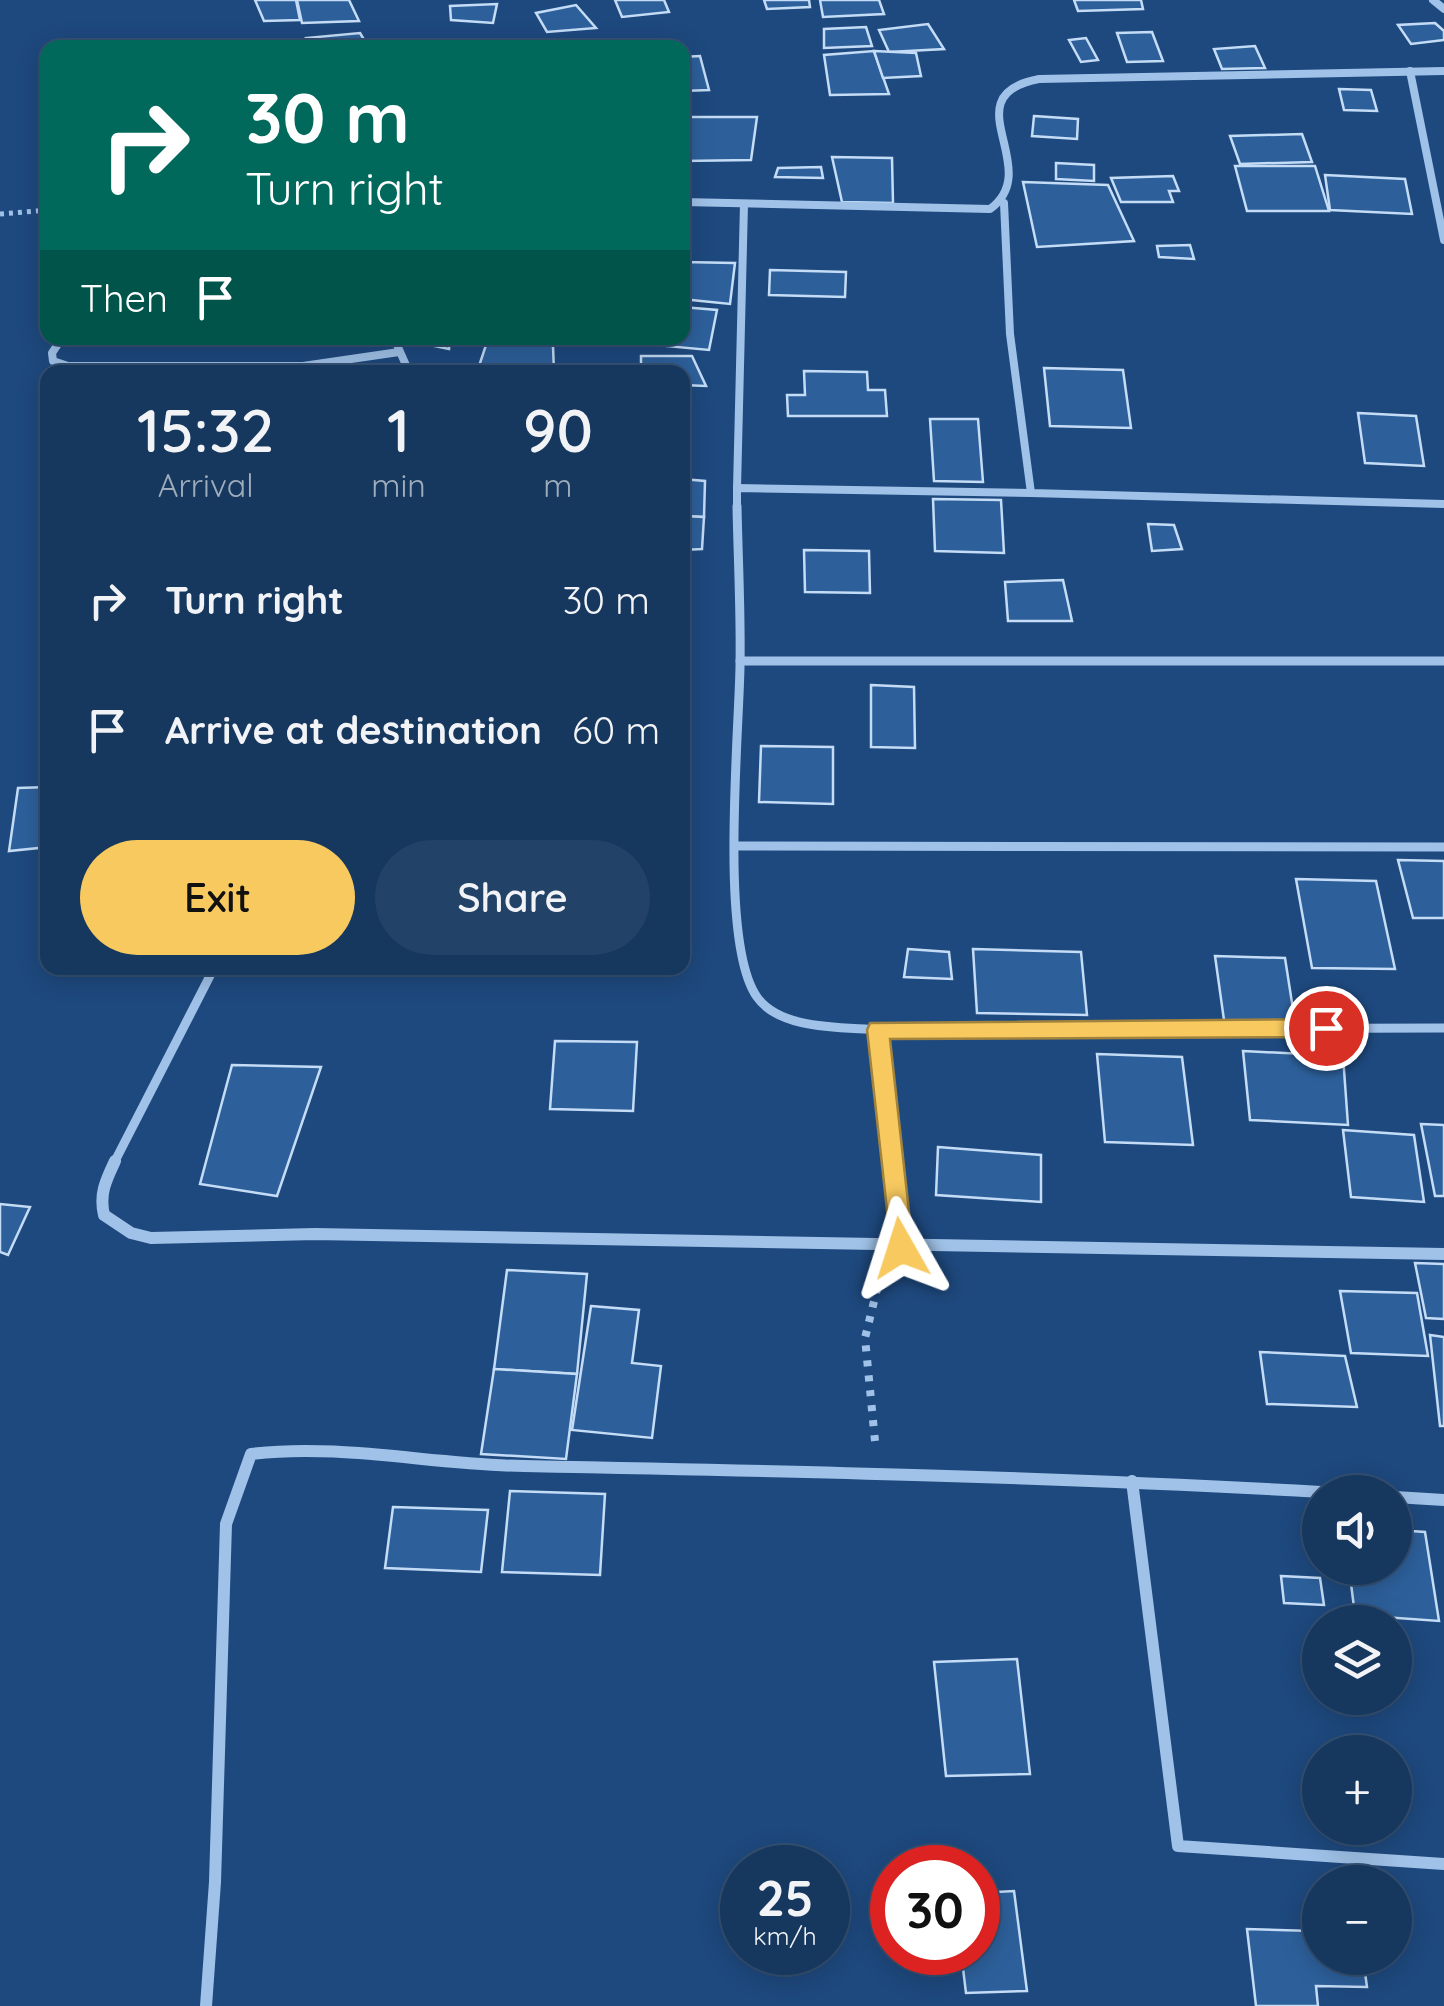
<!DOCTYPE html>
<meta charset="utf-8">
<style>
:root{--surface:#16375e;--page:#234267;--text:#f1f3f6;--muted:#9eacbc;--line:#355173;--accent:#f7c95f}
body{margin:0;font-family:Quicksand,sans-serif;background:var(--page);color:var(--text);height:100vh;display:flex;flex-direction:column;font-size:38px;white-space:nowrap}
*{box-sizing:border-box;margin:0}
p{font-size:32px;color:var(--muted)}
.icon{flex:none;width:55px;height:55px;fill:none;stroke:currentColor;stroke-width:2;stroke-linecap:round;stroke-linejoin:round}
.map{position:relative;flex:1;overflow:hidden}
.drawer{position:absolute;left:40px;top:365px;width:650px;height:610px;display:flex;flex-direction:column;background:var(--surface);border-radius:20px;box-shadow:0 5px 25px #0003,0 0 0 2px var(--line)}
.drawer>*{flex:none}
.guide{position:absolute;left:40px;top:40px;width:650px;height:305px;border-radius:20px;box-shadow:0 5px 25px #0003,0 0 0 2px var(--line);background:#00695c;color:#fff;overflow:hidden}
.buttons{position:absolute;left:1302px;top:1475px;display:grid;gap:20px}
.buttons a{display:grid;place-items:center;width:110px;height:110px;border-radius:50%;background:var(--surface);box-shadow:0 5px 25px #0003,0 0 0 2px var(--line);font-size:50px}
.speed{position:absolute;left:720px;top:1845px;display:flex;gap:20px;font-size:50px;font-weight:700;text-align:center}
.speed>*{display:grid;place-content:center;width:130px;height:130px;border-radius:50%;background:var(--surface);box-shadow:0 5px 25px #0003,0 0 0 2px var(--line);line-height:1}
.speed small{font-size:25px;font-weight:400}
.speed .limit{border:15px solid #d22;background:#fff;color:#111}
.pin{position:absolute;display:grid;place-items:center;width:85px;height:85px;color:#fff;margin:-42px;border:5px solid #fff;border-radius:50%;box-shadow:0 2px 10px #0007}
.me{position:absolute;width:110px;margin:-55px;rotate:354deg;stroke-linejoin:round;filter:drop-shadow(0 0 8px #0008)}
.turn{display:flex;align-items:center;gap:35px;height:210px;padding:0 40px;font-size:45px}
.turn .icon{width:130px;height:130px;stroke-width:2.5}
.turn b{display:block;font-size:70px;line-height:85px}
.then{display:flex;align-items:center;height:95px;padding:0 40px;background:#0003;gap:20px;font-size:38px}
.eta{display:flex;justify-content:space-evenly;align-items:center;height:170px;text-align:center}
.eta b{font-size:60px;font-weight:600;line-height:70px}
.primary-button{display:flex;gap:20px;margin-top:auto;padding:20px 40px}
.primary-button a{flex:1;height:115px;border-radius:60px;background:var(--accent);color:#111;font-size:40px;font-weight:600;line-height:115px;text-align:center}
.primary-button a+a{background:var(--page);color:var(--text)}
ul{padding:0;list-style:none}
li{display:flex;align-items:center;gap:30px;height:130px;padding:0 40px}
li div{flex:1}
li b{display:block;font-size:38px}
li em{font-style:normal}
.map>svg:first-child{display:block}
.building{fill:#2d609b;stroke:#c4dcf6;stroke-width:2.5}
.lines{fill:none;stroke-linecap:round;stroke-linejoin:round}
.path-far1{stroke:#a0c2e8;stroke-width:5;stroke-dasharray:4 5;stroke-linecap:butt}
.path{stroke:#a0c2e8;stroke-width:8;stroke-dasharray:6 9;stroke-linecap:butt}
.minor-far2{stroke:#a0c2e8;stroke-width:8}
.minor-far1{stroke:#a0c2e8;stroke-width:9}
.minor{stroke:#a0c2e8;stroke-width:12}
.route{fill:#f7c95f;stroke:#a1833e;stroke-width:2.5}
</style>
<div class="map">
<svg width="1444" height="2006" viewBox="0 0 1444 2006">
<rect width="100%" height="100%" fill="#1e497e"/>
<g class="building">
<polygon points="255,0 296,0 300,20 264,21"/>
<polygon points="297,0 349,0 359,21 302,23"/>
<polygon points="615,0 664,0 669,12 622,17"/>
<polygon points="764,0 809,0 810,7 767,9"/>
<polygon points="820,0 879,0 884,14 823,17"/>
<polygon points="1074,0 1141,0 1143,9 1078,11"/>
<polygon points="497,4 493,23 451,20 450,6"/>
<polygon points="576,5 596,28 547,32 536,13"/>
<polygon points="1435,23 1444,31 1444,40 1411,44 1398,25"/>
<polygon points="928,24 944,49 889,52 879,30"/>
<polygon points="866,27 872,46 824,48 824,29"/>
<polygon points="1152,32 1163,61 1127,62 1117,33"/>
<polygon points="360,33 369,48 309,48 306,38"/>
<polygon points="1086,38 1098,60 1081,62 1069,40"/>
<polygon points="1255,46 1265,68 1222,69 1214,49"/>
<polygon points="874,51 889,94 830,95 824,55"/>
<polygon points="874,51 916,53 921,76 883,78"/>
<polygon points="700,56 709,90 682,91 682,57"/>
<polygon points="1339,89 1371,90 1377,111 1344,110"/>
<polygon points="1034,116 1078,119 1077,139 1032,136"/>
<polygon points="682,117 757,117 751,160 682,161"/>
<polygon points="1302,134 1312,162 1240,164 1230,136"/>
<polygon points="832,157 892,158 893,203 842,202"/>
<polygon points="1056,163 1094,165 1094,181 1056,179"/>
<polygon points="1235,166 1315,166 1329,211 1247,211"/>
<polygon points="821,167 823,178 775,177 778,168"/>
<polygon points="1325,175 1405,179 1412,214 1330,210"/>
<polygon points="1173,176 1179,191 1169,191 1173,202 1121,202 1111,178"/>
<polygon points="1023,182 1108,185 1134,241 1037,247"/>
<polygon points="1190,245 1194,259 1159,257 1157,246"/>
<polygon points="682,262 735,263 730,304 682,299"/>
<polygon points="770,270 846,272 845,297 769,295"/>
<polygon points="682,307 717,310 709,350 666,346 668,338 682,338"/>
<polygon points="426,338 450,338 449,349 425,344"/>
<polygon points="488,339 553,346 554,372 477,372"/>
<polygon points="641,356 692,356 706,386 682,385 682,372 641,372"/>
<polygon points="1044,368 1123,370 1131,428 1050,426"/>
<polygon points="804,371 867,372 868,390 885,390 887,416 788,416 787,395 805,395"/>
<polygon points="1358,413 1416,416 1424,466 1365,463"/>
<polygon points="930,419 978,419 983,482 934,481"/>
<polygon points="682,479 705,481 704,517 682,516"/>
<polygon points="933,499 1001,500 1004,553 935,551"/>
<polygon points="682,516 704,517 702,549 682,550"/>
<polygon points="1148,524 1174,525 1182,549 1152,551"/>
<polygon points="804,550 869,551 870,593 805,592"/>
<polygon points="1063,580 1072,621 1008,621 1005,582"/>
<polygon points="871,685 914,687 915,748 871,747"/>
<polygon points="761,746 833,747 833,804 759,802"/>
<polygon points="48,787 48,847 9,851 18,788"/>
<polygon points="1398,860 1444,861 1444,918 1413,918"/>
<polygon points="1296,879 1376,881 1395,969 1312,968"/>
<polygon points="908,949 949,952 952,979 904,977"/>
<polygon points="973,949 1081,952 1087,1015 977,1013"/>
<polygon points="1215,956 1285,958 1295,1022 1224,1020"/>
<polygon points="531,968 589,968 588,973 531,971"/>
<polygon points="555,1041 637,1042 633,1111 550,1109"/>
<polygon points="1243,1051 1343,1056 1348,1125 1250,1120"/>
<polygon points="1097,1054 1182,1057 1193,1145 1105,1142"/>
<polygon points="232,1065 321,1067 277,1196 200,1184"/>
<polygon points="1421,1124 1444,1125 1444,1196 1435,1196"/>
<polygon points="1343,1130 1414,1135 1424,1202 1351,1197"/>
<polygon points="938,1147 1041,1155 1041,1202 936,1195"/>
<polygon points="0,1204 30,1207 8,1255 0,1252"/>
<polygon points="1415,1263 1444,1264 1444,1319 1426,1318"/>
<polygon points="507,1270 587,1274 577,1374 494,1369"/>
<polygon points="1340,1291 1417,1293 1428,1356 1351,1353"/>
<polygon points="591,1306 639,1310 632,1363 661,1366 652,1438 572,1430"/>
<polygon points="1430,1335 1444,1337 1444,1426 1440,1426"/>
<polygon points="1260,1352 1345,1356 1357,1407 1267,1404"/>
<polygon points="494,1369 577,1374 566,1459 481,1454"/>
<polygon points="510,1491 605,1494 600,1575 502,1572"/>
<polygon points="393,1507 488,1510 481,1572 385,1568"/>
<polygon points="1395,1530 1425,1532 1439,1621 1355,1615 1349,1568 1395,1568"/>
<polygon points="1281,1576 1320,1578 1324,1605 1284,1603"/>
<polygon points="1017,1659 1030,1774 946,1776 934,1662"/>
<polygon points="1014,1891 1027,1991 966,1993 961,1952 978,1952 978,1893"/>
<polygon points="1307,1901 1320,1901 1320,1958 1363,1958 1367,1987 1316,1986 1318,2006 1256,2006 1247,1929 1312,1931"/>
</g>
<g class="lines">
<polyline class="path-far1" points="0,214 48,210"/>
<polyline class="path" points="875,1441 865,1338 880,1277"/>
<g class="minor-far2">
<polyline points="1433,0 1444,9"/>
<polyline points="1410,71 1444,240"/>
<path d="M682 202 990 209C1046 168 950 96 1039 79L1444 71"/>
<polyline points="1004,203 1010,334 1031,493 1444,504"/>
<polyline points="62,338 52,353 53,361 68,366 303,366 399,352"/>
<polyline points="394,338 409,372"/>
<polyline points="737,488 744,204"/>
<polyline points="737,509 737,488 1031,493"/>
</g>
<g class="minor-far1">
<path d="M737 506C738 559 741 613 740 666 739 736 719 944 757 997 780 1030 842 1027 878 1030L1444 1028"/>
<polyline points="740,661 1444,661"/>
<polyline points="736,846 1444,847"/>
<polyline points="878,1030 892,1163"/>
<polyline points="114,1163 214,968"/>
</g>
<g class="minor">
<path d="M115 1161C106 1180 99 1194 104 1215L131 1233 151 1238 315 1234 1444 1254"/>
<polyline points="892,1161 901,1247"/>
<polyline points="1132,1481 1178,1846 1444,1864"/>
<polyline points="1395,1497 1444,1500"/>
<path d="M206 2006 215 1882 226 1524 251 1454C341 1443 433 1465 524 1466 790 1471 1055 1477 1321 1492"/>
</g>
</g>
<polygon class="route" points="1326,1019 1337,1028 1326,1037 890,1039 913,1248 910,1255 901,1258 892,1255 867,1030 870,1023"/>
</svg>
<div class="buttons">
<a><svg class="icon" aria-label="sound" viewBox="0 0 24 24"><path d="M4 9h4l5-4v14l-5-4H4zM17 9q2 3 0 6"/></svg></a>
<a><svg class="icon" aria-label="layers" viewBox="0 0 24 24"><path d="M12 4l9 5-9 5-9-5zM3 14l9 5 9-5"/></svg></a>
<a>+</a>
<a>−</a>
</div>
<div class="speed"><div>25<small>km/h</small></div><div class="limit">30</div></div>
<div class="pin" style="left:1326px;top:1028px;background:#d93025"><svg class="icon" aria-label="arrive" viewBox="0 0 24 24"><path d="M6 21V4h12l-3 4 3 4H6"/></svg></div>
<svg class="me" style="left:901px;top:1248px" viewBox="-20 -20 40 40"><path d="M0-17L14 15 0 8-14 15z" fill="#f7c95f" stroke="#fff" stroke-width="4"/></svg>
<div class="guide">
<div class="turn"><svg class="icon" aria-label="right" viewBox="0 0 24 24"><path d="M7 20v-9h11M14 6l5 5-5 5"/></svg><div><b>30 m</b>Turn right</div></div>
<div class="then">Then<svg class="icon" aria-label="arrive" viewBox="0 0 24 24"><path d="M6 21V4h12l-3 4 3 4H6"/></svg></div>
</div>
<section class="drawer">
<div class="eta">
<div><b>15:32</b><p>Arrival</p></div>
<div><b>1</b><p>min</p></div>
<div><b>90</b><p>m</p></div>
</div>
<ul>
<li><svg class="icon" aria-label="right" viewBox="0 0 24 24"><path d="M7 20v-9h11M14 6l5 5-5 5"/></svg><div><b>Turn right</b></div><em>30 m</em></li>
<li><svg class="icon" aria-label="arrive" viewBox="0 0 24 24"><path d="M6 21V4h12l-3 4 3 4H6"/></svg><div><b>Arrive at destination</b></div><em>60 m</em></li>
</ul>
<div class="primary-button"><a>Exit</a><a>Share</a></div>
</section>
</div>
